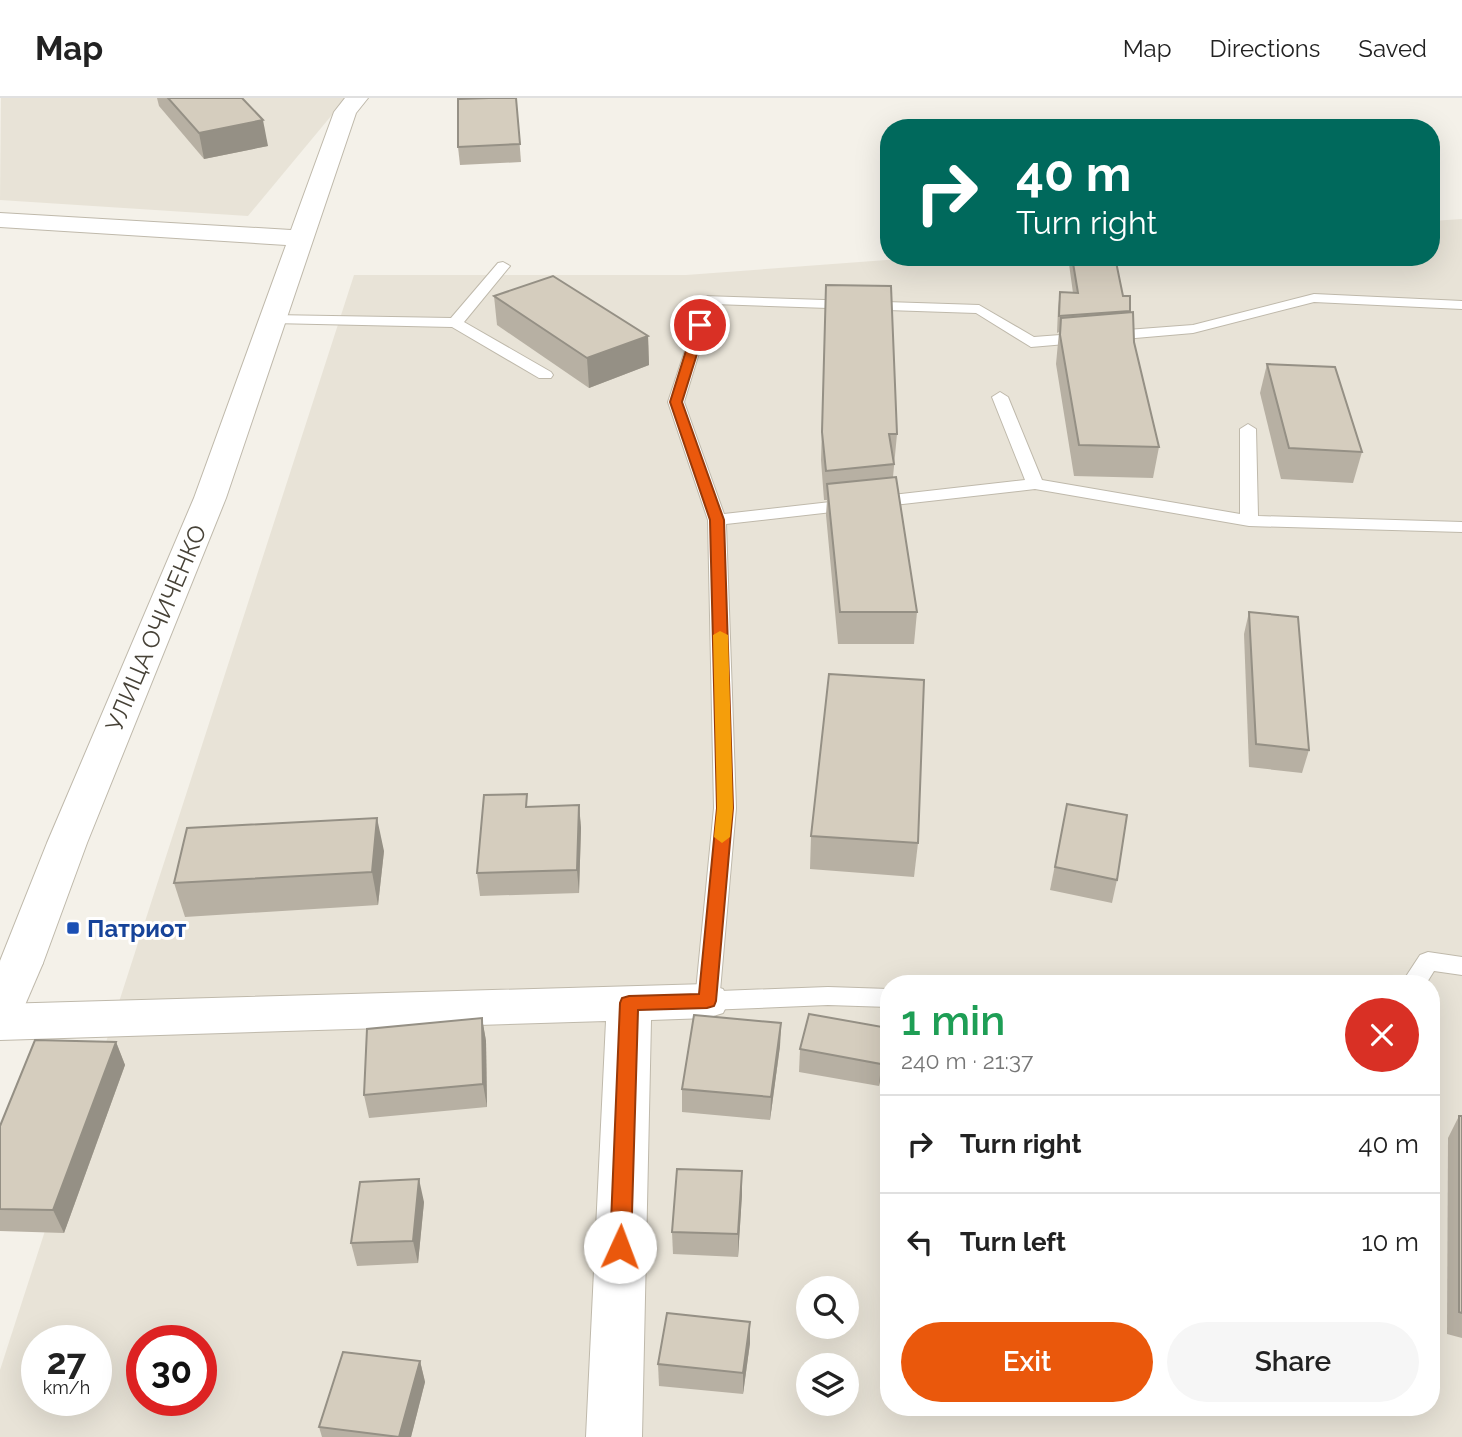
<!DOCTYPE html>
<meta charset="utf-8">
<style>
:root{--surface:#fff;--page:#f6f6f6;--text:#222;--muted:#767676;--line:#e0e0e0;--accent:#ea580c}
body{margin:0;font-family:Raleway,sans-serif;background:var(--page);color:var(--text);height:100vh;display:flex;flex-direction:column;font-size:26px;white-space:nowrap}
*{box-sizing:border-box;margin:0}
p{font-size:23px;color:var(--muted)}
.icon{flex:none;width:38px;height:38px;fill:none;stroke:currentColor;stroke-width:2;stroke-linecap:round;stroke-linejoin:round}
.map{position:relative;flex:1;overflow:hidden}
.sheet{position:absolute;left:880px;top:877px;width:560px;height:441px;display:flex;flex-direction:column;background:var(--surface);border-radius:28px;box-shadow:0 7px 28px #0002}
.sheet>*{flex:none}
.guide{position:absolute;left:880px;top:21px;width:560px;height:147px;border-radius:28px;box-shadow:0 7px 28px #0002;background:#00695c;color:#fff;overflow:hidden}
.fabs{position:absolute;left:796px;top:1178px;display:grid;gap:14px}
.fabs a{display:grid;place-items:center;width:63px;height:63px;border-radius:50%;background:var(--surface);box-shadow:0 7px 28px #0002;font-size:35px}
.speed{position:absolute;left:21px;top:1227px;display:flex;gap:14px;font-size:35px;font-weight:700;text-align:center}
.speed>*{display:grid;place-content:center;width:91px;height:91px;border-radius:50%;background:var(--surface);box-shadow:0 7px 28px #0002;line-height:1}
.speed small{font-size:18px;font-weight:400}
.speed .limit{border:10px solid #d22;background:#fff;color:#111}
.pin{position:absolute;display:grid;place-items:center;width:60px;height:60px;color:#fff;margin:-30px;border:4px solid #fff;border-radius:50%;box-shadow:0 2px 7px #0007}
.me{position:absolute;width:77px;margin:-38px;rotate:2deg;stroke-linejoin:round;filter:drop-shadow(0 0 5px #0008)}
.turn{display:flex;align-items:center;gap:24px;height:147px;padding:0 21px;font-size:32px}
.turn .icon{width:91px;height:91px;stroke-width:2.5}
.turn b{display:block;font-size:49px;line-height:60px}
.round{display:grid;place-items:center;flex:none;width:74px;height:74px;border-radius:37px;background:var(--page)}
.headline{display:flex;align-items:center;justify-content:space-between;height:119px;padding:0 21px}
h1{font-size:42px;font-weight:600;line-height:52px;color:#1e9e55}
.action{display:flex;gap:14px;margin-top:auto;padding:14px 21px}
.action a{flex:1;height:80px;border-radius:42px;background:var(--accent);color:#fff;font-size:28px;font-weight:600;line-height:80px;text-align:center}
.action a+a{background:var(--page);color:var(--text)}
ul{padding:0;list-style:none}
li{display:flex;align-items:center;gap:21px;height:98px;padding:0 21px;border-top:2px solid var(--line)}
li div{flex:1}
li b{display:block;font-size:26px}
li em{font-style:normal}
header{display:flex;align-items:center;gap:42px;box-sizing:border-box;height:98px;padding:0 35px;background:var(--surface);border-bottom:2px solid var(--line)}
header strong{font-size:33px}
nav{display:flex;gap:38px;margin-inline-start:auto;font-size:24px}
.map>svg:first-child{display:block}
.residential{fill:#e8e3d7;fill-rule:evenodd}
.lines{fill:none;stroke-linecap:round;stroke-linejoin:round}
.service-casing{stroke:#bfb9ab;stroke-width:2}
.minor-casing{stroke:#bfb9ab;stroke-width:2}
.tertiary-casing{stroke:#bfb9ab;stroke-width:2}
.service{fill:#fff;fill-rule:evenodd}
.minor{fill:#fff;fill-rule:evenodd}
.tertiary{fill:#fff;fill-rule:evenodd}
.wall{fill:#b7b0a3}
.shaded-wall{fill:#959085}
.building{fill:#d5cdbe;stroke:#959085;stroke-width:2}
.route{fill:#ea580c;stroke:#983908;stroke-width:2}
.slow{fill:#f59e0b}
.transit-dot{fill:#1a4fb4;stroke:#fff;stroke-width:2.5}
.labels{text-anchor:middle;dominant-baseline:central;stroke-width:6;stroke-linejoin:round;paint-order:stroke}
.street-label{font-size:24px;fill:#474237;stroke:#fff}
.transit-label{font-size:24px;font-weight:bold;fill:#164399;stroke:#fff;text-anchor:start}
</style>
<header>
<strong>Map</strong>
<nav><a>Map</a><a>Directions</a><a>Saved</a></nav>
</header>
<div class="map">
<svg width="1462" height="1339" viewBox="0 0 1462 1339">
<rect width="100%" height="100%" fill="#f4f1e9"/>
<g class="residential">
<polygon points="1,0 346,0 248,118 0,102"/>
<path d="M1462 121V1339H0V1272L354 177H686L927 159H1432V123ZM889 886H1432V1309H889ZM808 1190H847V1228H808ZM37 1242H96V1302H37ZM142 1242H201V1302H142ZM808 1267H847V1306H808Z"/>
</g>
<g class="lines">
<defs>
<g id="service">
<polygon points="503,164 510,168 464,224 551,274 553,277 551,280 539,280 452,229 272,225 265,221 272,217 451,220 498,165"/>
<polygon points="1314,196 1462,203 1462,211 1314,204 1193,235 1031,249 976,215 714,206 684,304 724,416 1025,382 992,299 1000,294 1008,299 1042,382 1240,416 1240,331 1248,326 1256,331 1258,418 1462,424 1462,434 1249,428 1035,391 726,426 736,710 720,893 828,889 889,891 889,909 828,907 707,912 698,910 695,903 714,710 708,422 668,304 703,198 979,207 1034,239 1193,227"/>
<polygon points="1428,854 1462,859 1462,877 1434,873 1426,886 1401,886 1420,857"/>
</g>
<g id="minor">
<polygon points="345,0 368,0 356,15 226,400 87,745 43,865 36,877 21,881 6,877 0,863 47,745 194,400 286,147 0,129 0,115 291,132 334,14"/>
<polygon points="707,886 723,891 729,903 723,915 707,920 651,922 642,1339 586,1339 606,923 0,942 0,906"/>
</g>
<polygon id="tertiary" points="21,849 36,853 43,865 16,928 0,933 0,864 6,853"/>
</defs>
<use href="#service" class="service-casing"/>
<use href="#minor" class="minor-casing"/>
<use href="#tertiary" class="tertiary-casing"/>
<use href="#service" class="service"/>
<use href="#minor" class="minor"/>
<use href="#tertiary" class="tertiary"/>
</g>
<g class="wall">
<polygon points="157,0 242,0 268,48 204,61 159,8"/>
<polygon points="516,0 521,64 460,67 458,49"/>
<polygon points="1068,159 1115,159 1123,198 1130,198 1130,214 1134,244 1159,349 1153,380 1074,378 1056,266 1059,234 1057,235 1058,210 1060,194 1073,195"/>
<polygon points="826,187 897,336 893,379 917,514 914,546 838,546 826,417 827,402 824,402 821,362"/>
<polygon points="494,198 648,238 649,267 589,290 497,227"/>
<polygon points="1267,266 1362,354 1353,385 1281,381 1260,295"/>
<polygon points="1249,514 1309,652 1302,675 1249,669 1244,536"/>
<polygon points="1067,706 1117,782 1112,805 1050,792"/>
<polygon points="579,707 581,730 579,795 480,798 477,775 528,709"/>
<polygon points="811,738 918,745 914,779 810,771"/>
<polygon points="384,753 378,807 185,819 174,785"/>
<polygon points="482,920 486,943 487,1009 369,1020 364,997"/>
<polygon points="781,925 780,948 770,1022 682,1014 682,991"/>
<polygon points="888,930 886,953 879,988 799,974 800,951"/>
<polygon points="116,944 125,967 64,1135 0,1133 0,1028"/>
<polygon points="1459,1018 1462,1018 1462,1240 1447,1236 1448,1040"/>
<polygon points="742,1096 738,1159 673,1156 672,1134"/>
<polygon points="424,1104 418,1165 357,1168 351,1145"/>
<polygon points="750,1224 750,1245 743,1296 659,1288 658,1266"/>
<polygon points="420,1263 425,1284 411,1339 322,1339 319,1329"/>
</g>
<g class="shaded-wall">
<polygon points="263,22 268,48 204,61 199,35"/>
<polygon points="648,238 649,267 589,290 587,260"/>
<polygon points="579,707 581,730 579,795 577,772"/>
<polygon points="377,720 384,753 378,807 372,774"/>
<polygon points="482,920 486,943 487,1009 483,986"/>
<polygon points="781,925 780,948 770,1022 771,999"/>
<polygon points="888,930 886,953 879,988 881,966"/>
<polygon points="116,944 125,967 64,1135 53,1112"/>
<polygon points="742,1073 742,1096 738,1159 738,1136"/>
<polygon points="419,1081 424,1104 418,1165 413,1143"/>
<polygon points="750,1224 750,1245 743,1296 743,1275"/>
<polygon points="420,1263 425,1284 411,1339 399,1339"/>
</g>
<g class="building">
<polygon points="168,0 242,0 263,22 199,35"/>
<polygon points="489,0 516,0 520,46 458,49 458,1"/>
<polygon points="1072,159 1115,159 1123,198 1130,198 1130,213 1059,218 1060,194 1078,195"/>
<polygon points="553,178 648,238 587,260 494,198"/>
<polygon points="826,187 891,188 897,336 889,336 894,366 826,373 822,334"/>
<polygon points="1133,214 1134,244 1159,349 1079,347 1060,237 1061,220"/>
<polygon points="1267,266 1335,269 1362,354 1289,350"/>
<polygon points="896,379 917,514 840,514 827,386"/>
<polygon points="1249,514 1298,519 1309,652 1256,646"/>
<polygon points="829,576 924,582 918,745 811,738"/>
<polygon points="527,696 526,709 579,707 577,772 477,775 484,697"/>
<polygon points="1067,706 1127,717 1117,782 1055,769"/>
<polygon points="377,720 372,774 174,785 187,730"/>
<polygon points="809,916 888,930 881,966 800,951"/>
<polygon points="694,917 781,925 771,999 682,991"/>
<polygon points="482,920 483,986 364,997 367,931"/>
<polygon points="35,942 116,944 53,1112 0,1111 0,1028"/>
<polygon points="1459,1018 1462,1018 1462,1215 1459,1214"/>
<polygon points="677,1071 742,1073 738,1136 672,1134"/>
<polygon points="419,1081 413,1143 351,1145 360,1084"/>
<polygon points="667,1215 750,1224 743,1275 658,1266"/>
<polygon points="343,1254 420,1263 399,1339 319,1329"/>
</g>
<polygon class="route" points="700,223 706,227 682,304 724,422 733,710 716,903 714,908 707,910 638,912 631,1149 628,1156 620,1158 613,1156 610,1149 620,905 622,900 629,898 699,896 717,710 710,422 670,304 694,227"/>
<polygon class="slow" points="720,533 728,537 733,710 730,739 722,745 714,739 717,710 713,537"/>
<rect class="transit-dot" x="66" y="823" width="14" height="14" rx="3.5"/>
<g class="labels">
<g class="street-label">
<text transform="translate(156 530) rotate(-67)">УЛИЦА ОЧИЧЕНКО</text>
</g>
<g class="transit-label">
<text x="87" y="830">Патриот</text>
</g>
</g>
</svg>
<div class="fabs">
<a><svg class="icon" aria-label="search" viewBox="0 0 24 24"><circle cx="10" cy="10" r="6"/><path d="M15 15l6 6"/></svg></a>
<a><svg class="icon" aria-label="layers" viewBox="0 0 24 24"><path d="M12 4l9 5-9 5-9-5zM3 14l9 5 9-5"/></svg></a>
</div>
<div class="speed"><div>27<small>km/h</small></div><div class="limit">30</div></div>
<div class="pin" style="left:700px;top:227px;background:#d93025"><svg class="icon" aria-label="arrive" viewBox="0 0 24 24"><path d="M6 21V4h12l-3 4 3 4H6"/></svg></div>
<svg class="me" style="left:620px;top:1149px" viewBox="-20 -20 40 40"><circle r="19" fill="#fff"/><path d="M0-13L10 11 0 6-10 11z" fill="#ea580c"/></svg>
<div class="guide">
<div class="turn"><svg class="icon" aria-label="right" viewBox="0 0 24 24"><path d="M7 20v-9h11M14 6l5 5-5 5"/></svg><div><b>40 m</b>Turn right</div></div>
</div>
<section class="sheet">
<div class="headline"><div><h1>1 min</h1><p>240 m · 21:37</p></div><a class="round" style="background:#d93025;color:#fff"><svg class="icon" aria-label="close" viewBox="0 0 24 24"><path d="M6 6l12 12M18 6L6 18"/></svg></a></div>
<ul>
<li><svg class="icon" aria-label="right" viewBox="0 0 24 24"><path d="M7 20v-9h11M14 6l5 5-5 5"/></svg><div><b>Turn right</b></div><em>40 m</em></li>
<li><svg class="icon" aria-label="left" viewBox="0 0 24 24"><path d="M17 20v-9H6M10 6l-5 5 5 5"/></svg><div><b>Turn left</b></div><em>10 m</em></li>
</ul>
<div class="action"><a>Exit</a><a>Share</a></div>
</section>
</div>
